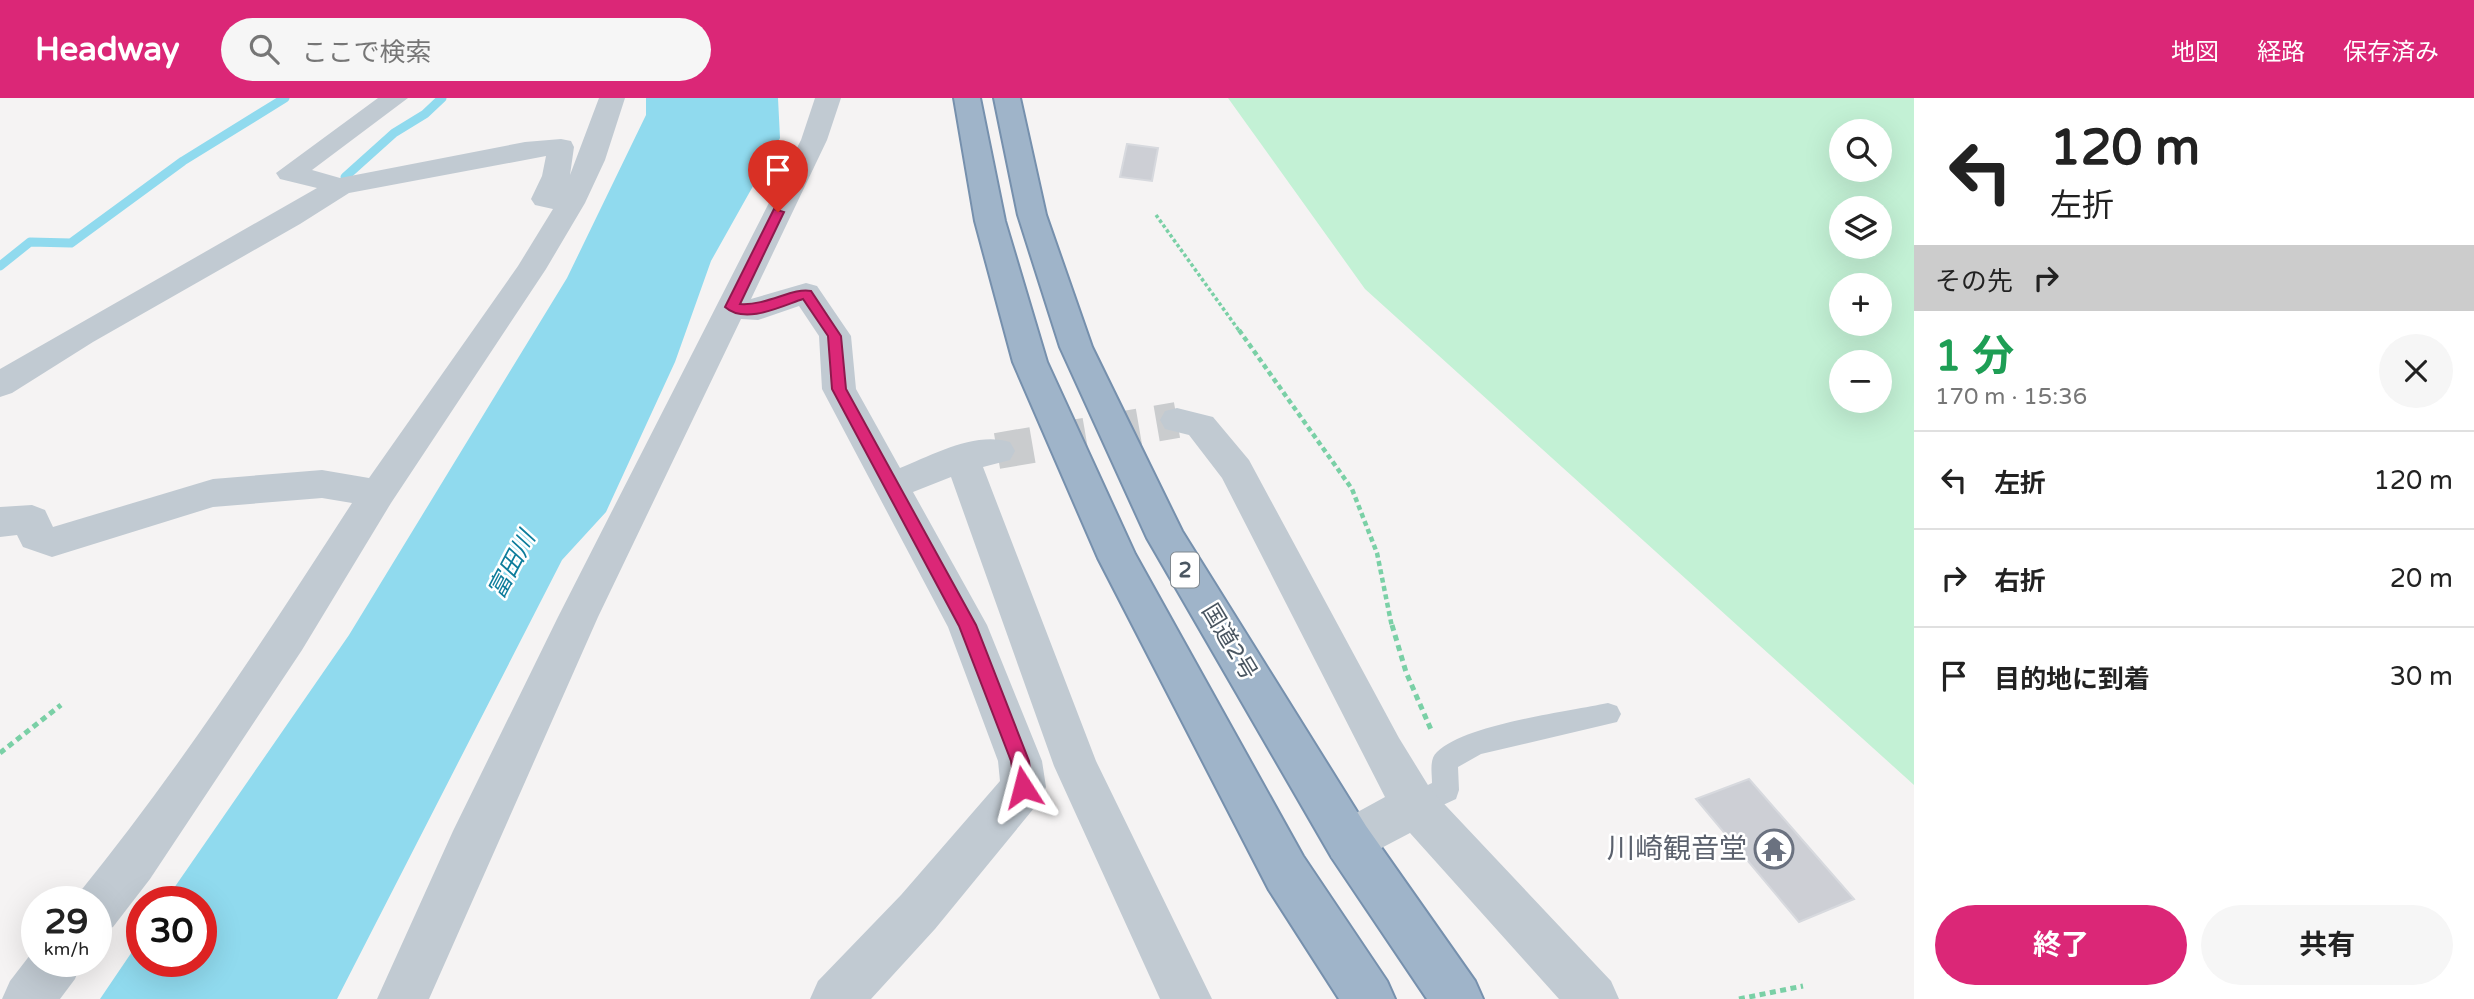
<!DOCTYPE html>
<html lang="ja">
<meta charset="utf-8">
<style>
:root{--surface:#fff;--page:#f6f6f6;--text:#222;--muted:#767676;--line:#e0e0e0;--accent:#db2777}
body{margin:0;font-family:"Varela Round","Noto Sans JP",sans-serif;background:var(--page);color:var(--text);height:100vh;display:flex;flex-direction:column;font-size:26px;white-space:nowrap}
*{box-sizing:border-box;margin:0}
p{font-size:23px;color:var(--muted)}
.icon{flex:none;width:38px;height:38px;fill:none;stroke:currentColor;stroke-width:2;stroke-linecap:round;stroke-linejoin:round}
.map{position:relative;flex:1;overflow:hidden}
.details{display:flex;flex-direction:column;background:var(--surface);width:560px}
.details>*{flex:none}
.banner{background:#fff;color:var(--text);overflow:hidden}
.tools{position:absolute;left:1829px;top:21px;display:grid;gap:14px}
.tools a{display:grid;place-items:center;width:63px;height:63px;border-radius:50%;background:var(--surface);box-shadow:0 7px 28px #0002;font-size:35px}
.speed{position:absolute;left:21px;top:788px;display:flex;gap:14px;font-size:35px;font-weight:700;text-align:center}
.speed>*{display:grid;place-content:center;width:91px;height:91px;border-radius:50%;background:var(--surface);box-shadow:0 7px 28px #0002;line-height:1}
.speed small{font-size:18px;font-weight:400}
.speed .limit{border:10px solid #d22;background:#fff;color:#111}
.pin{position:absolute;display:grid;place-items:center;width:60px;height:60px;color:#fff;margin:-72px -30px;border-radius:50% 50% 50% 0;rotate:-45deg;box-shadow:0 0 7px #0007}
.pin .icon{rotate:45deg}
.me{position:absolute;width:77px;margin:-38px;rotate:351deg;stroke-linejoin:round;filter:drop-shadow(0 0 5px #0008)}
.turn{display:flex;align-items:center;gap:24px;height:147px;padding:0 21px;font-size:32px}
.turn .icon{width:91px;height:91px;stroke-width:2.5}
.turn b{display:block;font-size:49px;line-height:60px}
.then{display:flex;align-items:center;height:66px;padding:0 21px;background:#0003;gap:14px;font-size:26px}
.round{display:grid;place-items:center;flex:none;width:74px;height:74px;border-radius:37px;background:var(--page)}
.head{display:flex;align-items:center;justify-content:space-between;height:119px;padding:0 21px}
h1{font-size:42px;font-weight:700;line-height:52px;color:#1e9e55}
.action{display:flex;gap:14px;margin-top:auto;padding:14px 21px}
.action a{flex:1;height:80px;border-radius:42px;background:var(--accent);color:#fff;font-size:28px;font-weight:700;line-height:80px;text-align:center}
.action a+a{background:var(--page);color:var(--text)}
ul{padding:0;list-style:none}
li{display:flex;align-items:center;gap:21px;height:98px;padding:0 21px;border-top:2px solid var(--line)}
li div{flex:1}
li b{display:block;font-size:26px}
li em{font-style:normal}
header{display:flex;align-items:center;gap:42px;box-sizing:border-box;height:98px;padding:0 35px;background:var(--accent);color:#fff}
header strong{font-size:33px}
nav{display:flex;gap:38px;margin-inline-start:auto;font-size:24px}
.search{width:490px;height:63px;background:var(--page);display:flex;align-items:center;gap:18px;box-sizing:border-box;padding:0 24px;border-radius:38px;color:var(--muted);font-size:26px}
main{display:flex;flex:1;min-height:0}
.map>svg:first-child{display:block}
.green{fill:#c3f1d5;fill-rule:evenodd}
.water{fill:#90daee}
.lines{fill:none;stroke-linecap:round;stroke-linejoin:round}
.stream{stroke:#90daee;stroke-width:9}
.building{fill:#cdcfd5;stroke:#d7d9de;stroke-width:2}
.minor-tunnel{stroke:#caccce;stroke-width:36;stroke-dasharray:36 18;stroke-linecap:butt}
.trunk-casing{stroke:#7690ad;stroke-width:4}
.path-far2{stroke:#7ad0a6;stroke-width:3.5;stroke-dasharray:3.5 2.5;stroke-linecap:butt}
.path-far1{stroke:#7ad0a6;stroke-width:4.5;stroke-dasharray:5 3.5;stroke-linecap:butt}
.path{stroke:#7ad0a6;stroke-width:5;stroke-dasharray:6 4.5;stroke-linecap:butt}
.service{fill:#c1cad2;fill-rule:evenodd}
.minor{fill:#c1cad2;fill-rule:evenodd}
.trunk{fill:#9fb4c9;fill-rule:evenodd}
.route{fill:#db2777;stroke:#8e194d;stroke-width:2}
.labels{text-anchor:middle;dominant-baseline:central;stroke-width:5;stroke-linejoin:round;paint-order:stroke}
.shield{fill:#fff;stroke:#808990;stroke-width:2}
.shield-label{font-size:21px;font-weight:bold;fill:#4a5661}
.street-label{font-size:23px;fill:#4a5661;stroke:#fff}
.water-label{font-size:24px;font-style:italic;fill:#0c7c9b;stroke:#fff}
.near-worship-label{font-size:28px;fill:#5b616d;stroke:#fff;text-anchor:end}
</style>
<header>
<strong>Headway</strong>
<div class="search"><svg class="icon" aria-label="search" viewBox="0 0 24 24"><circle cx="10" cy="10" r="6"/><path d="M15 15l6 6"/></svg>ここで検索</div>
<nav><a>地図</a><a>経路</a><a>保存済み</a></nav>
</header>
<main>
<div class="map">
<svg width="1914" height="901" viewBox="0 0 1914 901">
<rect width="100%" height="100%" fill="#f5f3f3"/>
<path class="green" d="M1228 0H1914V687L1365 191ZM1841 33H1880V72H1841ZM1841 110H1880V149H1841ZM1841 187H1880V226H1841ZM1841 264H1880V303H1841Z"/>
<polygon class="water" points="646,0 778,0 780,40 711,163 675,264 606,414 562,462 337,901 100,901 142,839 142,863 201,863 201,803 165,803 349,537 567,180 646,17"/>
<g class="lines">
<g class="stream">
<polyline points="345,79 394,35 425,16 442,0"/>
<polyline points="0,168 30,144 71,145 183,63 285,0"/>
</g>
</g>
<g class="building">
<polygon points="1127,46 1158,50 1152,83 1120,79"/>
<polygon points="1749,681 1854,801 1799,824 1696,701"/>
</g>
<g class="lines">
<polyline class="minor-tunnel" points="997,353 1177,322"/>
<defs>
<g id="trunk">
<polygon points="954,0 980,0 1005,123 1047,264 1135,456 1303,758 1387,883 1395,901 1339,901 1269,792 1098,460 1013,264 975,123"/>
<polygon points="994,0 1020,0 1046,117 1092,249 1182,433 1366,728 1475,883 1483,901 1427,901 1332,760 1147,440 1060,249 1018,117"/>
</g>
</defs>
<use href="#trunk" class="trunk-casing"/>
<polyline class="path-far2" points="1156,117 1240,234"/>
<polyline class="path-far1" points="1239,232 1352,391 1377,455 1392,529"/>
<g class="path">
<polyline points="1392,527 1406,574 1432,634"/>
<polyline points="0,655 61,607"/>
<polyline points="1739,901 1803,888"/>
</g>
<path class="service" d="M1608 605 1617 608 1621 616 1617 624 1481 656 1458 669 1459 692 1456 701 1415 720 1405 716 1401 707 1405 698 1432 685C1432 675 1429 661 1437 654 1466 626 1566 614 1608 605Z"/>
<g class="minor">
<path d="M378 0H408L312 72 340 80 525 44 561 41 571 43 574 49 570 77 599 0H625L605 62 585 105 546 171 391 405 302 552 150 781 113 829 96 836V803H75L79 795C179 672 266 538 352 405L322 400 213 409 52 459 23 449 17 437 0 439V409L32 407 45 412 53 429 213 381 322 372 369 380 518 168 553 111 535 107 531 101 542 78 546 58 349 95 300 126 93 244 12 295 0 299V271L317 90 280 81 276 75Z"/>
<path d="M815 0H841L827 42 751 201 806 185 817 188 851 238 856 291 900 370C932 357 975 333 1010 344L1015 353 1010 362 983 369 1096 663 1212 901H1160L1054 668 951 379 913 394 987 527 1042 663 1046 689 1039 704 935 831 871 901H810L818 883 901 797 1000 683 998 663 948 529 822 291 819 238 799 208 758 222 741 221 598 519 429 901H377L453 733 558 519 801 42Z"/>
<polygon points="1177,310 1213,319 1249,362 1399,640 1431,692 1611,883 1619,901 1559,901 1410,735 1349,767 1332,760 1326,744 1332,728 1385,699 1222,380 1189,337 1165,331 1160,322 1165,313"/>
<polygon points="37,848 37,863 82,863 75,881 60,901 2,901 10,883"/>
</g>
<use href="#trunk" class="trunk"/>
</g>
<path class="route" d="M774 111 784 114 740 206C767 208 793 189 811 193L841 238 846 291 976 527 1029 663 1032 689 1029 695 1023 698 1016 695 1011 663 959 528 832 291 828 238 803 201C782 208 745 227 725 209Z"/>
<defs>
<symbol id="temple-ring" viewBox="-11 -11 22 22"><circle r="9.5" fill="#fff" stroke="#6b7280" stroke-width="1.5"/><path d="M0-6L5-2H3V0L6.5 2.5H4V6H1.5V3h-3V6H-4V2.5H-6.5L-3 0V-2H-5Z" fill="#6b7280"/></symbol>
</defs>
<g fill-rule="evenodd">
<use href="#temple-ring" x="1752" y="729" width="44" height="44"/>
</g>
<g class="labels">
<rect class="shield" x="1171" y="454.5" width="28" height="35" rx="5"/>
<g class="shield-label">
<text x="1185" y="472">2</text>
</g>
<g class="street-label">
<text transform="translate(1229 544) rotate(59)">国道2号</text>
</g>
<g class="water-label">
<text transform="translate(512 467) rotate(-62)">富田川</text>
</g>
<g class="near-worship-label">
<text x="1747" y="751">川崎観音堂</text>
</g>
</g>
</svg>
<div class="tools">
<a><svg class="icon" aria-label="search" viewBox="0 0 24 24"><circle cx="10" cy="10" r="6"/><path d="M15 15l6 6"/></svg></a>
<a><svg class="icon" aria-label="layers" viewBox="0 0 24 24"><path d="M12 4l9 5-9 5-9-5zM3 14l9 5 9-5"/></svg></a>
<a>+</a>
<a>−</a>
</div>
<div class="speed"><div>29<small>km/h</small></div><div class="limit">30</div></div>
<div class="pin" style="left:778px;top:114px;background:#d93025"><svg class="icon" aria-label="arrive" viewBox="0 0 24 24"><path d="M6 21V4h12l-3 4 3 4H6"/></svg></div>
<svg class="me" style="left:1023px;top:689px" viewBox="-20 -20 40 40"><path d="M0-17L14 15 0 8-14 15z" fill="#db2777" stroke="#fff" stroke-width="4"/></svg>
</div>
<section class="details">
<div class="banner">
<div class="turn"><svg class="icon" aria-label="left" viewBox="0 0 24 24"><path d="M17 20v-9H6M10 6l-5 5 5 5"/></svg><div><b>120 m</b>左折</div></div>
<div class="then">その先<svg class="icon" aria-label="right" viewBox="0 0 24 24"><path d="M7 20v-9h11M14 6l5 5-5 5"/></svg></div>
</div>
<div class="head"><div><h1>1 分</h1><p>170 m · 15:36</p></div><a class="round"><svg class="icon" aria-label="close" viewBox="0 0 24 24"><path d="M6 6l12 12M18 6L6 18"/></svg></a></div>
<ul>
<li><svg class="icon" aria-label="left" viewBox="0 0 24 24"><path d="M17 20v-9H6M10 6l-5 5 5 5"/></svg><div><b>左折</b></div><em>120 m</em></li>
<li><svg class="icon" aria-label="right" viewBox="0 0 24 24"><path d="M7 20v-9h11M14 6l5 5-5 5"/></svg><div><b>右折</b></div><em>20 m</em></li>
<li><svg class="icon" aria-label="arrive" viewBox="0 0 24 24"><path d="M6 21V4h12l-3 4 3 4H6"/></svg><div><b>目的地に到着</b></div><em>30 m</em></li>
</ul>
<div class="action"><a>終了</a><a>共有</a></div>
</section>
</main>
